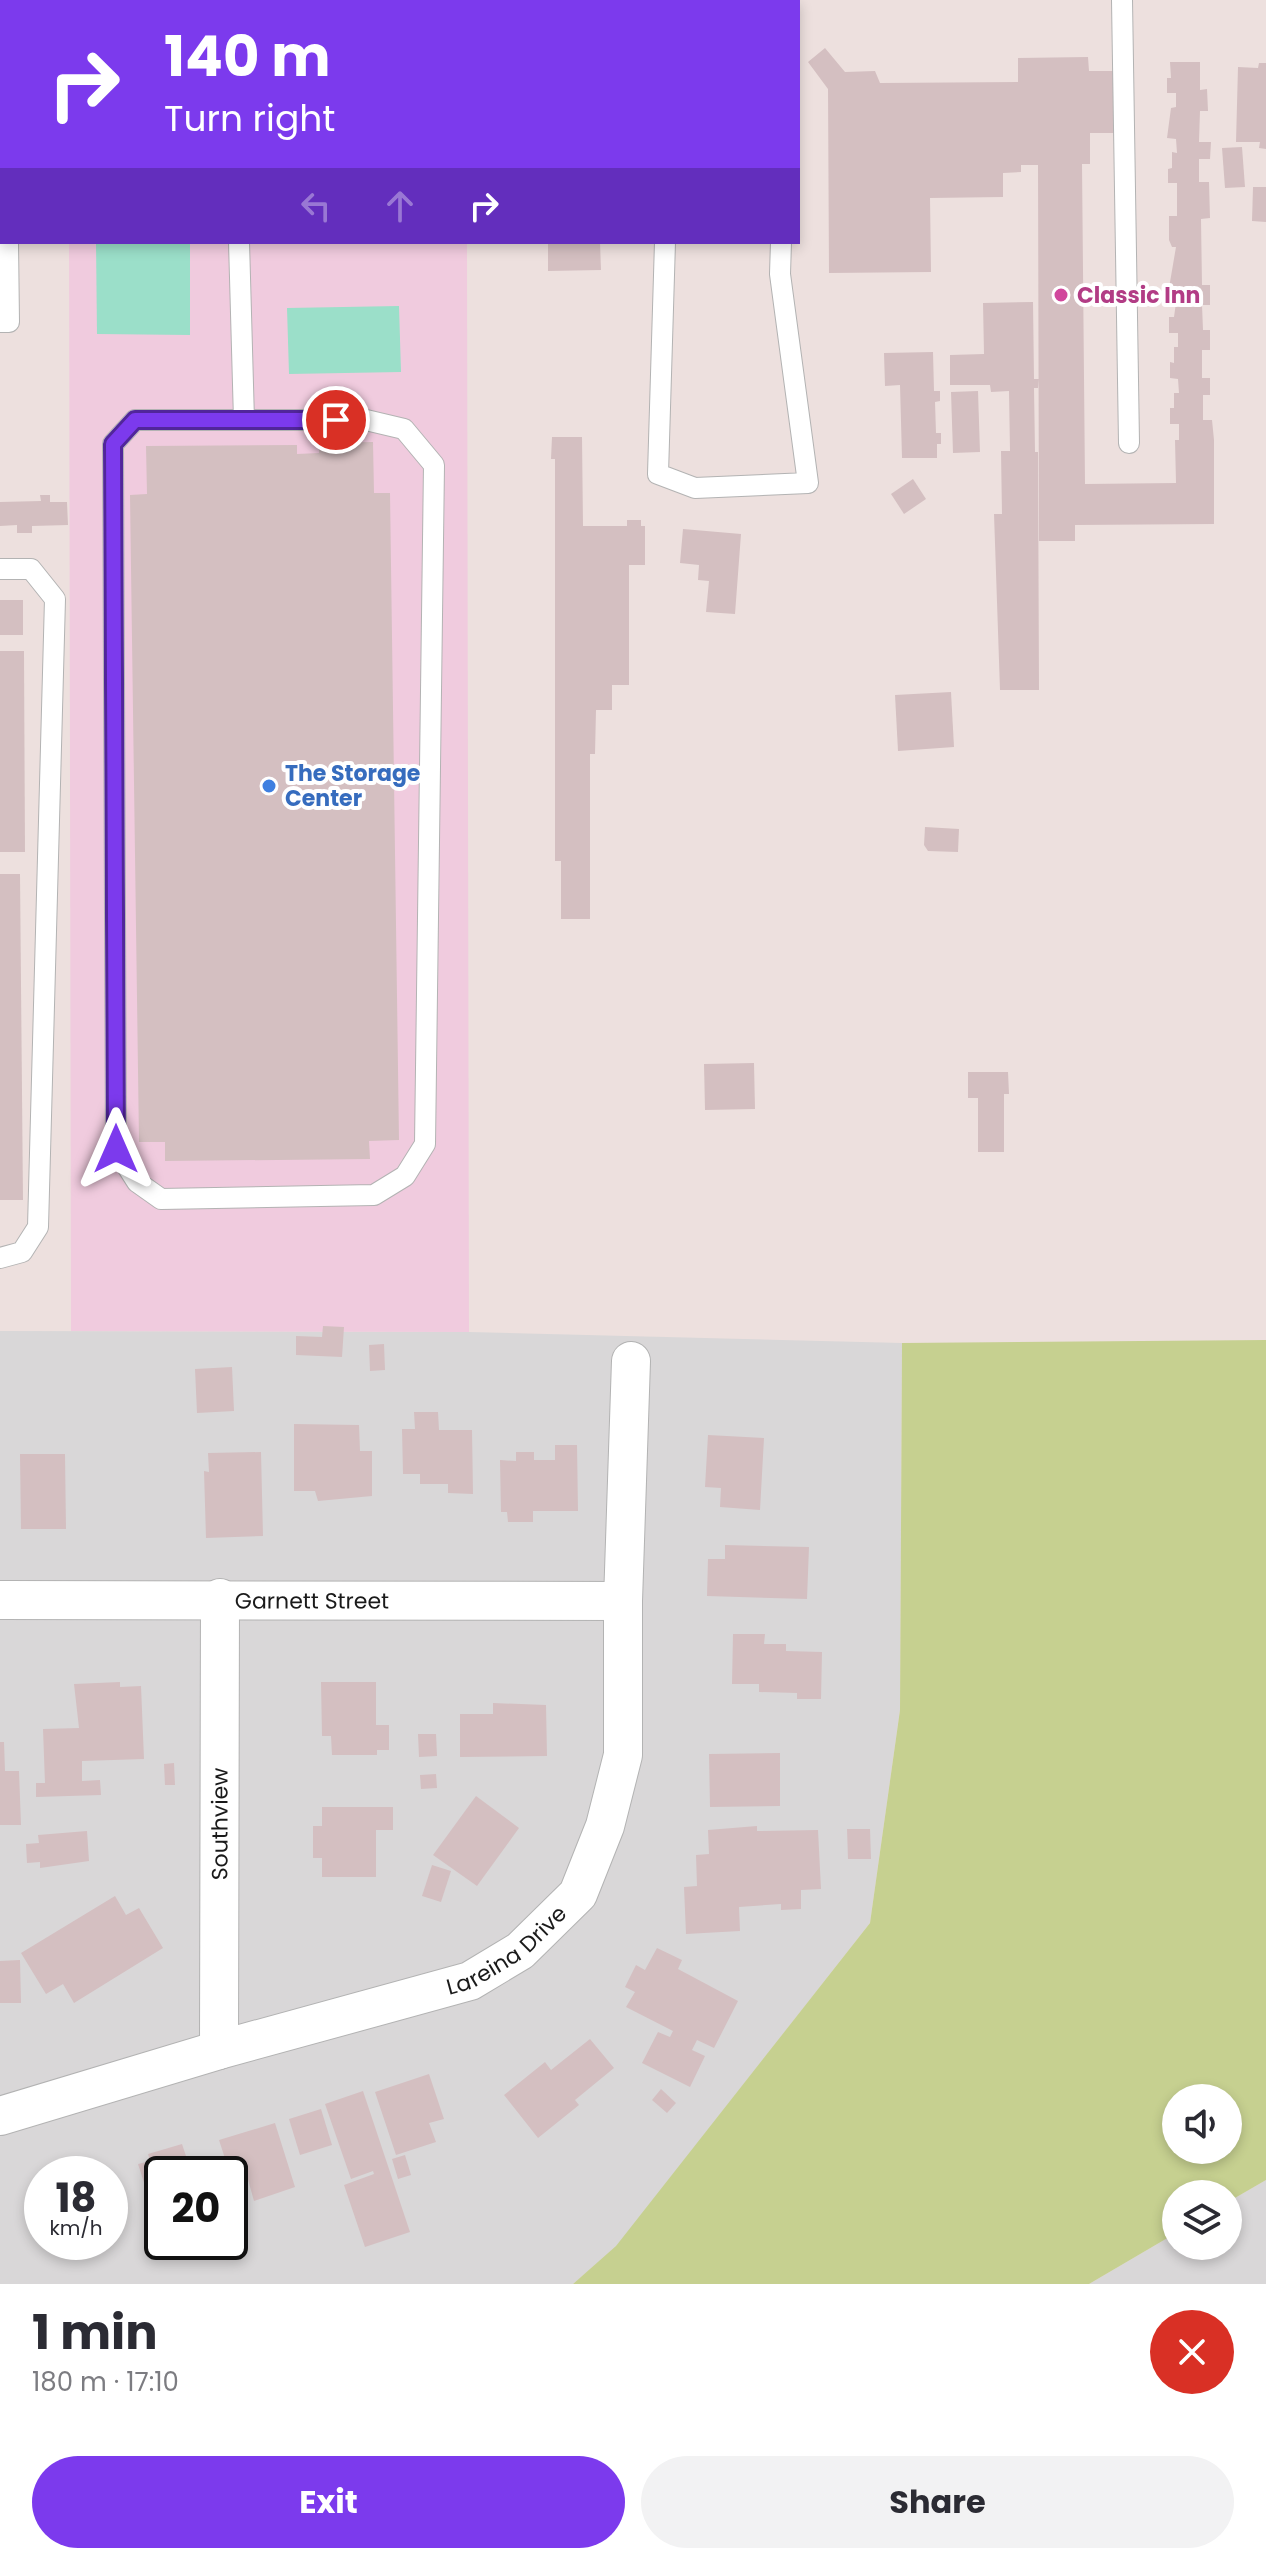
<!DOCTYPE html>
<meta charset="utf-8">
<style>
:root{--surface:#fff;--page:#f2f2f3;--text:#2b2b33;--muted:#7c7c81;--accent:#7c3aed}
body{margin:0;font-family:Poppins,sans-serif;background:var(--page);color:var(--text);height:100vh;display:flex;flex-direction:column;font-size:30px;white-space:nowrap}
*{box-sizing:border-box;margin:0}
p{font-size:26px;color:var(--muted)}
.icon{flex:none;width:44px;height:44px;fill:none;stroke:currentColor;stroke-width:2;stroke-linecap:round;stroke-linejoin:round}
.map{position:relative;height:2284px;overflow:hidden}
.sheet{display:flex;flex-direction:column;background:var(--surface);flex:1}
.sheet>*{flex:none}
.hud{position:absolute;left:0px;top:0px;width:800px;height:244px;box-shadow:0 4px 12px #0003;background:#7c3aed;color:#fff;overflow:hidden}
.fabs{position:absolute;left:1162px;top:2084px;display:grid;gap:16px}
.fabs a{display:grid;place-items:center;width:80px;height:80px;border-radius:50%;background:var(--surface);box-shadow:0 4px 12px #0003;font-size:40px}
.speed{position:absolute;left:24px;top:2156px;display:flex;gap:16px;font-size:40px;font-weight:700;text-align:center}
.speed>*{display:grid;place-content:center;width:104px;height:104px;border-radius:50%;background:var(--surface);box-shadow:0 4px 12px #0003;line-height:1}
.speed small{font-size:20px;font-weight:400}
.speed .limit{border:4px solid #111;border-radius:12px;background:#fff;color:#111}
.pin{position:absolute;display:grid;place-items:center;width:68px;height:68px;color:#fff;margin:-34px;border:4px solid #fff;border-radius:50%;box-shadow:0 2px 8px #0007}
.me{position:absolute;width:88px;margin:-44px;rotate:0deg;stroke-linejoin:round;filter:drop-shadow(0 0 6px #0008)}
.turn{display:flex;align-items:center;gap:28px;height:168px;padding:0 32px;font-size:36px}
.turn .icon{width:104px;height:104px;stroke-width:2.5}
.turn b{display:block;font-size:56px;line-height:68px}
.lanes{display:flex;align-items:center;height:76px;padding:0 32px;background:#0003;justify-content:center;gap:40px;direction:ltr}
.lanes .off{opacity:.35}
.round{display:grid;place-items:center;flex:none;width:84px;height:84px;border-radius:42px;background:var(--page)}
.head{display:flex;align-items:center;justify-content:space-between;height:136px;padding:0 32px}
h1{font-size:48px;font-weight:700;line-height:60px}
.primary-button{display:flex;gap:16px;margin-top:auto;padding:16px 32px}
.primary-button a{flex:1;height:92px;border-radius:48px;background:var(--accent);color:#fff;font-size:32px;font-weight:700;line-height:92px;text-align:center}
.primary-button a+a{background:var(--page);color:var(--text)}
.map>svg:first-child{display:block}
.residential{fill:#d9d7d8;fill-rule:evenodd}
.commercial{fill:#f0cbde}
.forest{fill:#c6d090;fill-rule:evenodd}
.water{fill:#9bdfc9}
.building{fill:#d4bfc1}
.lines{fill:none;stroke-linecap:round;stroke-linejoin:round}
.service-casing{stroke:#b3b3b3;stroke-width:22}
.minor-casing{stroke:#b3b3b3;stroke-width:40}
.service{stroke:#fff;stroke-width:20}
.minor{stroke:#fff;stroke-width:38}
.route-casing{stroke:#51269a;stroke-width:20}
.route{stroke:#7c3aed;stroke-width:14}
.hotel-dot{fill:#d1479c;stroke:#fff;stroke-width:3}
.shop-dot{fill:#3f7fe0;stroke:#fff;stroke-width:3}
.labels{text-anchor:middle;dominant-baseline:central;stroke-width:8;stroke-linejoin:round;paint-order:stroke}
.hotel-label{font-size:22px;font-weight:bold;fill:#b23c85;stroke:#fff;text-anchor:start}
.shop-label{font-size:22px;font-weight:bold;fill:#366cbe;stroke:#fff;text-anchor:start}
.street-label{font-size:22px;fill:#1a1a1a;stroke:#fff}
</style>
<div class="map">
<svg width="1266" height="2284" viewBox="0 0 1266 2284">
<rect width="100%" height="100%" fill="#ede0de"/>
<g class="residential">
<path d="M0 1331 469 1332 902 1343 900 1710 870 1923 616 2247 573 2284H0ZM42 2174H110V2242H42ZM162 2174H230V2242H162Z"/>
<polygon points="1266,2180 1266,2284 1089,2284 1176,2233 1176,2246 1228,2246 1228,2202"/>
</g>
<polygon class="commercial" points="69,242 467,242 469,1332 71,1331"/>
<path class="forest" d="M1266 1340V2180L1228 2202V2194H1176V2233L1089 2284H573L616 2246 870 1923 900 1710 902 1343ZM1176 2098H1228V2150H1176Z"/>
<g class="water">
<polygon points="96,242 190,242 190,335 97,334"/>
<polygon points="399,306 401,372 289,374 287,308"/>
</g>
<g class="building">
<polygon points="825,48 845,72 875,71 880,83 1018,82 1018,58 1088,57 1089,71 1118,71 1118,133 1090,133 1090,164 1082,164 1085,484 1176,483 1175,440 1179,440 1179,424 1170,424 1170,408 1174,408 1174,393 1179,393 1178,379 1170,378 1170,362 1174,363 1174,347 1178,347 1178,333 1169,333 1169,317 1174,317 1178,288 1169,288 1176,247 1172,247 1169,240 1169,216 1177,216 1177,183 1168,183 1168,169 1172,168 1172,152 1177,153 1176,139 1167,138 1171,108 1176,107 1176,93 1167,93 1167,78 1171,78 1170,62 1200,62 1200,90 1207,89 1208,111 1200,111 1199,142 1211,142 1210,159 1199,159 1199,182 1209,182 1210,218 1201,219 1202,285 1210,285 1210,305 1202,305 1203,330 1210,330 1210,350 1202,350 1202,378 1210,378 1210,395 1203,395 1203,420 1212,420 1214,440 1214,524 1075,525 1075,541 1039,541 1038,165 1021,165 1021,172 1003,173 1003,197 930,198 931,272 829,273 828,89 808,62"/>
<polygon points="1259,63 1266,63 1266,149 1259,148 1260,142 1236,142 1238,67 1258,68"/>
<polygon points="1242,147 1245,187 1225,188 1222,148"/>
<polygon points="1253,187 1266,187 1266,222 1252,221"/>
<polygon points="548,242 600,242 601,270 548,271"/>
<polygon points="1033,302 1034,379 1039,379 1038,388 1034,388 1035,452 1038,452 1039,690 1000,690 994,514 1002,514 1001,451 1010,451 1009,391 991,392 990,385 950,385 950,355 984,354 983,303"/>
<polygon points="933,352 934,391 940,391 940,401 935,402 936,433 941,433 941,444 937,444 937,458 902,458 900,385 885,386 884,353"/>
<polygon points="978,391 980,452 953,453 951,392"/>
<polygon points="552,437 582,437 583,526 627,526 627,520 641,520 641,526 645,526 645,565 629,565 629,685 612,685 612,710 596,710 595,754 590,754 590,919 561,919 561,861 555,861 555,459 551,459"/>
<polygon points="373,442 374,493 390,493 399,1140 369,1141 370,1159 165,1161 165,1142 139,1142 130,495 147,494 146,446 297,445 297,454 319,453 319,443"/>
<polygon points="913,479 926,499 904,514 891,494"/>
<polygon points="40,495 50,495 50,502 67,502 68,525 32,526 32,533 17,533 17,525 0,526 0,502 41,501"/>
<polygon points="683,529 741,534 735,614 706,612 709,581 698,580 699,565 680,563"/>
<rect x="0" y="600" width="23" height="35"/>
<polygon points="0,651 24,651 25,852 0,852"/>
<polygon points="951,692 954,747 898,751 895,695"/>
<polygon points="925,827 959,829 958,852 928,851 924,845"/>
<polygon points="0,874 20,874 23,1200 0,1200"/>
<polygon points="754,1063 755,1109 705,1110 704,1064"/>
<polygon points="968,1072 1008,1072 1009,1094 1004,1094 1004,1152 978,1152 978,1098 968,1098"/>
<polygon points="323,1326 344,1327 342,1357 296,1355 296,1336 322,1337"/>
<polygon points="384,1344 385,1370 370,1371 369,1345"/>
<polygon points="232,1367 234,1411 197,1413 195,1369"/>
<polygon points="414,1412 438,1412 439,1430 472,1430 473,1494 448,1493 448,1484 420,1484 420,1474 403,1474 402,1429 415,1429"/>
<polygon points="294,1424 359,1425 360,1451 372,1451 372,1496 318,1501 315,1491 294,1491"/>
<polygon points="708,1435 764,1438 760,1510 720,1507 721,1488 705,1487"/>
<polygon points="555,1445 577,1445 578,1511 533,1511 533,1522 508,1522 507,1512 501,1512 500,1460 516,1461 516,1452 534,1452 534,1460 555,1460"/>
<polygon points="261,1452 263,1536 206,1538 204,1471 209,1472 208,1453"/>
<polygon points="20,1454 65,1454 66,1529 21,1529"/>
<polygon points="725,1545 809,1547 807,1599 707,1596 708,1559 725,1559"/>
<polygon points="733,1634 765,1634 764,1644 786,1644 786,1651 822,1652 821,1699 797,1699 797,1693 759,1692 759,1684 732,1684"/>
<polygon points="120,1682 120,1687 141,1686 144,1759 82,1761 82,1781 100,1780 101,1795 36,1797 36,1783 45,1783 43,1729 79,1728 74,1684"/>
<polygon points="321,1682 376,1682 376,1725 389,1725 389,1750 377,1750 377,1755 332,1755 331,1736 322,1736"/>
<polygon points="493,1703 546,1705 547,1756 460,1757 460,1714 493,1714"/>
<polygon points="418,1734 436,1734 437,1756 419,1757"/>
<polygon points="0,1742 4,1742 5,1771 19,1771 21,1825 0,1825"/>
<polygon points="780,1753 780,1806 710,1807 709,1754"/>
<polygon points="174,1763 175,1785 165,1785 164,1764"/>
<polygon points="436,1774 437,1788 421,1789 420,1775"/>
<polygon points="476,1796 519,1828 477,1886 433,1855"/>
<polygon points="322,1807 393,1807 393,1830 376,1830 376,1877 322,1877 322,1858 313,1858 313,1826 322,1826"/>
<polygon points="757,1826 757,1831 818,1830 821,1889 801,1890 801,1909 781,1910 781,1904 739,1907 740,1931 686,1934 684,1887 697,1886 696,1855 709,1854 708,1830"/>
<polygon points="847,1829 870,1829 871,1859 848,1859"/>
<polygon points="87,1831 89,1861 40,1868 40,1862 27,1863 26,1844 39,1843 38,1835"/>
<polygon points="432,1865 451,1871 441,1902 422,1896"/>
<polygon points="115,1896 126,1915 139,1908 163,1948 74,2003 63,1984 46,1994 21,1953"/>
<polygon points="657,1948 682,1960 678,1969 738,2001 714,2048 697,2040 692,2050 705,2056 690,2087 642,2063 658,2032 670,2037 673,2031 626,2007 635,1992 625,1987 636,1965 645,1970"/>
<polygon points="20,1960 21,2003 0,2003 0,1961"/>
<polygon points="590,2039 614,2068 575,2100 579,2105 538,2138 504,2095 545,2062 551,2070"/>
<polygon points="429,2074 444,2119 429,2123 436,2142 396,2155 375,2092"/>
<polygon points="661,2089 676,2103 667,2113 652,2100"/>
<polygon points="363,2091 410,2232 365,2247 344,2185 374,2174 373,2171 351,2179 325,2104"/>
<polygon points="321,2109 332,2145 300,2155 289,2119"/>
<polygon points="275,2123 295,2187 254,2201 247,2176 232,2180 219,2140"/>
<polygon points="182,2144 192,2174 162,2174 162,2201 151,2204 138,2164 150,2161 148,2154"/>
<polygon points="405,2155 411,2175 398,2179 392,2159"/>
</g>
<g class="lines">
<defs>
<g id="service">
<polyline points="662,0 662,2"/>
<polyline points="781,0 781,2"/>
<polyline points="1122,0 1129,443"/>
<polyline points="8,2 8,0"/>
<polyline points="237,2 238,0"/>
<polyline points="239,242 244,420"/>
<polyline points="665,242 658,474 695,488 808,483 780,274 781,242"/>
<polyline points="0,322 9,322 8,242"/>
<polygon points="135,420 366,420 404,429 434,465 425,1144 405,1176 374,1195 161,1199 137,1182 116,1149 113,444"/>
<polyline points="0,569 31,569 55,599 38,1227 22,1252 0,1258"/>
</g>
<g id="minor">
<path id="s1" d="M0 1600 623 1601"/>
<path id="s2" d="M219 2050 220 1598"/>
<path id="s3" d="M0 2116 219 2050 470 1981 520 1951 578 1894 605 1826 623 1755V1601L631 1361"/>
</g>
</defs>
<use href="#service" class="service-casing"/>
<use href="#minor" class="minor-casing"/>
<use href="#service" class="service"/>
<use href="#minor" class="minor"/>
</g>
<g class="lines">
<defs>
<polyline id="route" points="116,1149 113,444 135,420 336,420"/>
</defs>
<use href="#route" class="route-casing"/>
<use href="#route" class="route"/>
</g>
<circle class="hotel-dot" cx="1061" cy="295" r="8"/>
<circle class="shop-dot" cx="269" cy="786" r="8"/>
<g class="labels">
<g class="hotel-label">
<text x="1077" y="295">Classic Inn</text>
</g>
<g class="shop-label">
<text x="285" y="773">The Storage<tspan x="285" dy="25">Center</tspan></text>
</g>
<g class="street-label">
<text stroke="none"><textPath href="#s1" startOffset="312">Garnett Street</textPath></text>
<text stroke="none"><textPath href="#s2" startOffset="226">Southview</textPath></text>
<text stroke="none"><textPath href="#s3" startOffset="536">Lareina Drive</textPath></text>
</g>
</g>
</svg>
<div class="fabs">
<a><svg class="icon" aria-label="sound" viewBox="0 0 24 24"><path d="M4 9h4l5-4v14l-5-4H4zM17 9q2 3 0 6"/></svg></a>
<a><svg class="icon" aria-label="layers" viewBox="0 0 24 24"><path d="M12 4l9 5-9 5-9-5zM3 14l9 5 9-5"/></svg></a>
</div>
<div class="speed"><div>18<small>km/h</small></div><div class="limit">20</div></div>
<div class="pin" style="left:336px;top:420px;background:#d93025"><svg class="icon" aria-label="arrive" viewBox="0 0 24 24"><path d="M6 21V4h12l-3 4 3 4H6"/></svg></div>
<svg class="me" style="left:116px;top:1149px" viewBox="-20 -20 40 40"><path d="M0-17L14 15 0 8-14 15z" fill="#7c3aed" stroke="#fff" stroke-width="4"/></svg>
<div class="hud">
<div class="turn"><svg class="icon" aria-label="right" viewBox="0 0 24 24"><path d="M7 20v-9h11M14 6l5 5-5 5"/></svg><div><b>140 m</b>Turn right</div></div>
<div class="lanes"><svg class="icon off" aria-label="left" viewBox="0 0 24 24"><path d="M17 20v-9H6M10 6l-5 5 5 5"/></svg><svg class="icon off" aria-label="ahead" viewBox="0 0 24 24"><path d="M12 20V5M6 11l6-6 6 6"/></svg><svg class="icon" aria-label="right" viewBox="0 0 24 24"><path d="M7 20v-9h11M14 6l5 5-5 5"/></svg></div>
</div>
</div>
<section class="sheet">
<div class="head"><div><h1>1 min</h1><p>180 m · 17:10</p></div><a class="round" style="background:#d93025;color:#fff"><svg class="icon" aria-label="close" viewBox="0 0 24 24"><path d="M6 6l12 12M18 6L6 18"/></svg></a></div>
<div class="primary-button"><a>Exit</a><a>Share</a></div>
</section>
